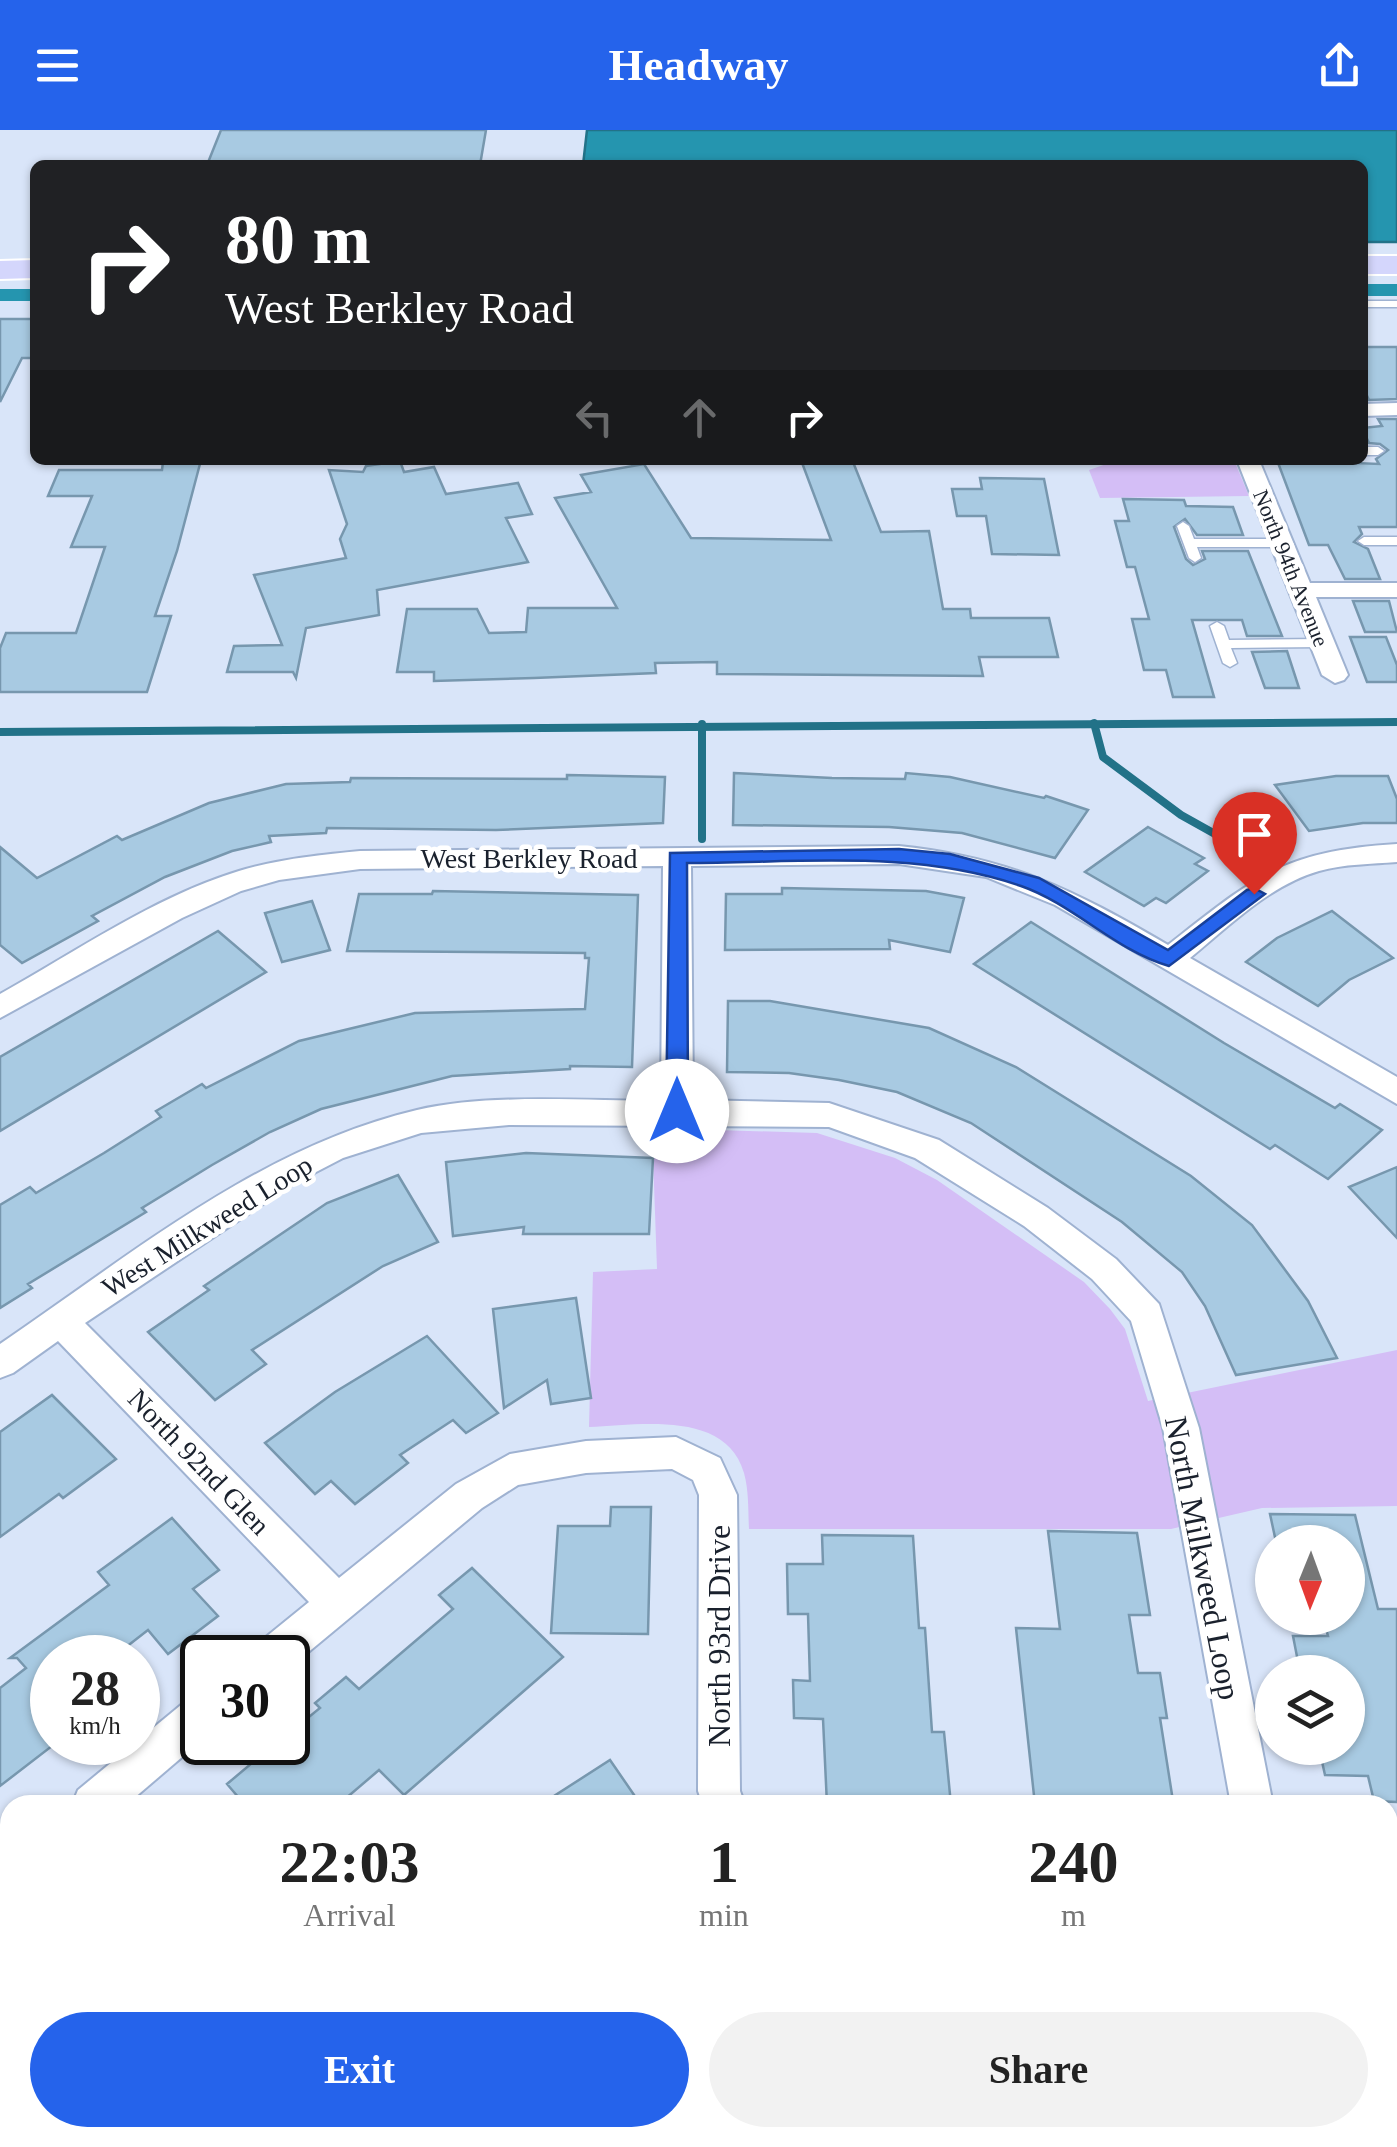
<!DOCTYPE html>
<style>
:root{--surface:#fff;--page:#f2f2f2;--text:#222;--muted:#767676;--accent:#2563eb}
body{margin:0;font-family:Georgia,serif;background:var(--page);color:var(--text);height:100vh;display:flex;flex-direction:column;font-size:38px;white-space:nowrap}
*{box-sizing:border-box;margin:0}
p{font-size:32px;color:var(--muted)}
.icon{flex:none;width:55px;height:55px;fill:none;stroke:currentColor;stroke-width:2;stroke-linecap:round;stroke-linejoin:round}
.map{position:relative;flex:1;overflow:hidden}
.side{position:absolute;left:0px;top:1665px;width:1398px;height:352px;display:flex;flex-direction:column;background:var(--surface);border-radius:30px 30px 0 0;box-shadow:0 2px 8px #0004}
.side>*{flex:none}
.guide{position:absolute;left:30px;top:30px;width:1338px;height:305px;border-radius:15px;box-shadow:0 2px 8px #0004;background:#202124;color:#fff;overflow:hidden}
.needle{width:65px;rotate:181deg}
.tools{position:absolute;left:1255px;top:1395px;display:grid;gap:20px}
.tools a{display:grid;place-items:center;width:110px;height:110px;border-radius:50%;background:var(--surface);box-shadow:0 2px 8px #0004;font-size:50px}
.speed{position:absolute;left:30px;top:1505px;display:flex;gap:20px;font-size:50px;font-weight:700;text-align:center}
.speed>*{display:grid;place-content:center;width:130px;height:130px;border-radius:50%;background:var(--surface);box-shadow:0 2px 8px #0004;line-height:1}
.speed small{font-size:25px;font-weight:400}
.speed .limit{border:5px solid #111;border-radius:15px;background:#fff;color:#111}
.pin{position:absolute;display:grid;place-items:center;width:85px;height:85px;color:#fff;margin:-102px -42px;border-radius:50% 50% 50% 0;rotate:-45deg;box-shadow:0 0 10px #0007}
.pin .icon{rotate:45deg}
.me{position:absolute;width:110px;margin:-55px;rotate:0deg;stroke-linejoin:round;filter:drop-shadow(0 0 8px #0008)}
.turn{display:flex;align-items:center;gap:35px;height:210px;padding:0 30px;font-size:45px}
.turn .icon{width:130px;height:130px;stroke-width:2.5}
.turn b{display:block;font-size:70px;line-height:85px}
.lanes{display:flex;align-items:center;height:95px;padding:0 30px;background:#0003;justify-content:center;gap:50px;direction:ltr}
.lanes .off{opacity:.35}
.eta{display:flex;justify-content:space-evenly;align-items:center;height:170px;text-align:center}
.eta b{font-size:60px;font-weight:700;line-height:70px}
.button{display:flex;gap:20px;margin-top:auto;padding:20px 30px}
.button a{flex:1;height:115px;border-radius:60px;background:var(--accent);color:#fff;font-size:40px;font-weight:700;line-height:115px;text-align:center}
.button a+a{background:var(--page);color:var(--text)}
header{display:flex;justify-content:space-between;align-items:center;height:130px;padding:0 30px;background:var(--accent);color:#fff;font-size:45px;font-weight:700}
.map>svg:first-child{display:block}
.green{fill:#d4bef6}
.water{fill:#2595af;stroke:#227288;stroke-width:2.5}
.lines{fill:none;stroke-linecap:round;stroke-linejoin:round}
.stream{stroke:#227288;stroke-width:8}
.canal{fill:#2595af;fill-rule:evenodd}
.building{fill:#a8cae2;stroke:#7797ae;stroke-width:2.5}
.lane-casing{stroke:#9fb2d1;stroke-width:3}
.street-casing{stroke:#9fb2d1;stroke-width:4}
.primary-casing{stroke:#fff;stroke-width:4}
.lane{fill:#fff;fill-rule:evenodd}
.street{fill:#fff;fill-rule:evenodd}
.primary{fill:#d4d6fc;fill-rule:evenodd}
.route{fill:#2563eb;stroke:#184099;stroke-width:2.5}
.labels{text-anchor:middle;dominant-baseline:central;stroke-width:9;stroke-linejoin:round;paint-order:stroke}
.far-street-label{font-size:22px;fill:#1a212d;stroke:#fff}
.street-label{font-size:28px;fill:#1a212d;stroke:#fff}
.near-street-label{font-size:32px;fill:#1a212d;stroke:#fff}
</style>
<header><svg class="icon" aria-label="menu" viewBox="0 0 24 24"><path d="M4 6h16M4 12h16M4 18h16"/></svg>Headway<svg class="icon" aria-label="share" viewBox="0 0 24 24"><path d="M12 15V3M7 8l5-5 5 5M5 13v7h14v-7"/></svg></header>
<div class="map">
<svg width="1397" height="2017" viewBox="0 0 1397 2017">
<rect width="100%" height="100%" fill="#d9e5f9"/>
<g class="green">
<polygon points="1118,330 1234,330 1249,366 1100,368 1089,340"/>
<path d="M652 998 817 1003 895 1028 937 1050 1084 1152 1110 1179 1125 1199 1148 1271 1397 1220V1376L1262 1378 1171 1399H749C748 1381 749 1361 744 1343 726 1280 640 1295 589 1297L593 1142 657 1139Z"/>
</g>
<polygon class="water" points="587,0 1397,0 1397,112 1363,112 1362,35 583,35"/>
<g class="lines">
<g class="stream">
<polyline points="1094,593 1103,627 1181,685 1267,733"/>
<polyline points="702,594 702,709"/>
<polyline points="0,602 1397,592"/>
</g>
<g class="canal">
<rect x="1362" y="154" width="35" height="12"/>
<rect x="0" y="159" width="35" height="12"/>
</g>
</g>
<g class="building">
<polygon points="221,0 486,0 480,35 207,35"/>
<polygon points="0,189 35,189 35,228 22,228 0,272"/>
<polygon points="1362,217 1397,217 1397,269 1369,270 1362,255"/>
<polygon points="1378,289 1397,289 1397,397 1359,397 1362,404 1354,412 1368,419 1380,449 1345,449 1328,415 1309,415 1277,330 1379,334 1376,329 1388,320 1380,314 1369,313 1362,298 1382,296"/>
<polygon points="201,330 177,421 155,486 171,486 147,562 0,562 0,518 6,503 76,503 105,417 71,417 92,366 48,366 59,340 162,340 163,332"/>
<polygon points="801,330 853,332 881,402 929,401 943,479 970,479 971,488 1049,488 1058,527 979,527 983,546 717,544 717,532 655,533 656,543 534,548 434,551 434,542 397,542 407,479 477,479 489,503 526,502 528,478 617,478 555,368 591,362 581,345 644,334 691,408 831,410"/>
<polygon points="400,331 404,342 434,337 446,364 518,353 532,384 506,388 528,432 377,460 379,485 306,498 296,548 293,542 227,542 234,516 282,515 254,445 346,428 340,409 347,394 329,340 363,342 366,336"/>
<polygon points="980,348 1044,349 1059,425 992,424 986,386 957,386 952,359 982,359"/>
<polygon points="1123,369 1184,370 1186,376 1233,377 1243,405 1197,405 1185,389 1174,397 1186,429 1193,435 1205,429 1202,421 1248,421 1282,506 1247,506 1242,490 1192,490 1214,567 1173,567 1166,540 1144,540 1132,489 1149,489 1135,437 1127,437 1115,391 1129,391"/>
<polygon points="1353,471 1389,471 1397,502 1365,502"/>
<polygon points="1350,507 1386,507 1397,535 1397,552 1367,552"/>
<polygon points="1287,521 1299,558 1265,558 1252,522"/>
<polygon points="734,643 832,648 905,649 906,643 950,647 1044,668 1046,666 1088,680 1055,728 962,703 889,697 733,695"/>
<polygon points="567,645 665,647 663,693 496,700 327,698 326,703 269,706 271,712 232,721 165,747 92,786 98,791 22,833 0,815 0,717 37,748 117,706 122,710 209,673 286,654 350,652 351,648 567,649"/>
<polygon points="1336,646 1388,646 1397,669 1397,693 1363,693 1309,701 1275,655"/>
<polygon points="1148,697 1204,728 1195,734 1208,741 1166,773 1156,768 1144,776 1085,742"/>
<polygon points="782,758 926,761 964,768 950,822 889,810 890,819 725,820 726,764 782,764"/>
<polygon points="433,761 638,765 632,937 570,936 570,939 452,946 321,979 270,1002 212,1035 142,1078 146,1082 28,1154 32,1158 0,1178 0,1075 30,1057 36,1063 104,1023 161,987 156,981 202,954 206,958 299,911 415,883 585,879 589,828 585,828 585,823 347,821 359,764 432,764"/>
<polygon points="312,771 330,820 282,832 265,783"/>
<polygon points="1332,781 1393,828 1349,850 1318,876 1246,832 1277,808"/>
<polygon points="1031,792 1224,913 1335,978 1340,974 1382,1000 1328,1049 1275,1015 1270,1019 974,834"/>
<polygon points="218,801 266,842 0,1001 0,927"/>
<polygon points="728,871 770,871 929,898 1016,937 1191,1046 1252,1095 1308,1171 1337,1228 1236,1245 1205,1176 1182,1142 1122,1092 971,993 897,962 839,950 789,943 727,942"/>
<polygon points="526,1023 653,1028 649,1104 523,1104 524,1097 453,1106 446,1032"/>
<polygon points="1397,1037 1397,1108 1349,1057"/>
<polygon points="398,1045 438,1112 383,1136 252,1220 266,1234 215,1270 148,1202 209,1160 204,1156 327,1073"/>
<polygon points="576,1168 591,1268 551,1274 547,1250 504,1278 493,1179"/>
<polygon points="427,1206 498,1283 466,1303 453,1290 400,1325 408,1333 355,1374 331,1351 315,1364 265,1313 335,1262"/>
<polygon points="52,1265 116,1329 63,1368 59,1364 0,1407 0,1302"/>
<polygon points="611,1377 651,1377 648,1504 551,1503 558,1396 610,1396"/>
<polygon points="1270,1384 1355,1385 1378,1479 1397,1479 1397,1672 1374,1671 1368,1646 1325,1645 1319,1618 1348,1618 1348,1542 1300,1542 1293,1506 1328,1506 1323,1488 1348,1488 1348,1412 1276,1412"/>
<polygon points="172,1388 219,1440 193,1459 218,1486 168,1524 148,1500 112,1528 52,1528 52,1616 0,1656 0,1558 26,1538 17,1528 10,1528 109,1455 98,1442"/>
<polygon points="1048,1401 1137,1403 1150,1485 1129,1485 1138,1543 1160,1543 1167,1588 1160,1588 1173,1671 1035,1675 1016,1498 1060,1499"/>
<polygon points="822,1405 913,1406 919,1498 925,1498 932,1602 944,1602 951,1675 827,1675 823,1589 794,1588 793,1550 810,1551 808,1484 788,1484 787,1434 823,1434"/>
<polygon points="472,1438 563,1527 404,1665 379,1640 338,1675 245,1675 227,1654 277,1612 288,1612 288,1604 320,1578 315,1573 346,1547 359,1559 453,1479 439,1465"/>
<polygon points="610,1630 641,1675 540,1675"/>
</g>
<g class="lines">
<defs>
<g id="lane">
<rect x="1362" y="171" width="35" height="6"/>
<polygon points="1362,317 1378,317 1384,321 1378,325 1362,325"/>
<polygon points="1183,392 1189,396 1194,409 1281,409 1287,413 1281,417 1197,417 1201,428 1195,432 1189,428 1177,396"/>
<polygon points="1397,407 1397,415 1364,415 1358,411 1364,407"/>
<polygon points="1217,492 1224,496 1229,510 1322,509 1329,513 1322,517 1231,518 1237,533 1230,537 1223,533 1210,496"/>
</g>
<g id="street">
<polygon points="1397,273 1397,285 1362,286 1362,274"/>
<polygon points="1237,330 1259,330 1310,453 1397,453 1397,467 1316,467 1348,545 1344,550 1335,553 1322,545"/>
<path d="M1397 714V732C1371 734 1344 734 1319 741 1270 755 1229 796 1190 828L1397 947V974L1055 775 986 747 899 734 691 736 693 970 829 973 939 1010 1048 1078 1116 1129 1159 1174 1199 1298 1273 1675H1231L1163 1298 1131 1191 1092 1149 1024 1096 915 1028 829 997 509 995 421 1003 343 1028 293 1054 85 1193 339 1448 456 1354 510 1324 586 1311 676 1307 720 1328 737 1365 740 1661 745 1675H703L698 1661 699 1365 693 1350 672 1339 586 1343 518 1355 482 1378 288 1539V1528H250L256 1515 309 1472 58 1211 13 1243 0 1248V1214C131 1125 260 1017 417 980 489 963 587 971 661 971L663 736 360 739 279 750 241 761 182 788 0 888V864C77 821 154 767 239 741 279 729 319 725 360 721L899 716C1009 727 1074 760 1168 815 1255 747 1282 721 1397 714Z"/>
<polygon points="202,1564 202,1610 126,1675 72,1675 78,1660 187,1570"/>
<polygon points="10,1722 10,1770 0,1774 0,1726"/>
<polygon points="487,2008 540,2008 536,2017 483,2017"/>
</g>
<g id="primary">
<rect x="1362" y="126" width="35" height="18"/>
<polygon points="35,130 35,148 0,149 0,131"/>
</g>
</defs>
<use href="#lane" class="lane-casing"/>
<use href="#street" class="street-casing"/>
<use href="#primary" class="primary-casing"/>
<use href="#lane" class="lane"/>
<use href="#street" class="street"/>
<use href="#primary" class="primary"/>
</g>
<path class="route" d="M899 719 950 724 1039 748 1168 820 1247 760 1254 758 1265 764 1169 836C1116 821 1073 774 1021 756 914 719 798 733 687 733L688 981 685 987H669L666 981 670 723Z"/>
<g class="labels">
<g class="far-street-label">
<text transform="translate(1291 438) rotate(68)">North 94th Avenue</text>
</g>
<g class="street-label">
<text x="529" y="728">West Berkley Road</text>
<text transform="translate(207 1096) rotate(-32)">West Milkweed Loop</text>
<text transform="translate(199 1332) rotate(46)">North 92nd Glen</text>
</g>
<g class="near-street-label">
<text transform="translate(1203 1428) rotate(79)">North Milkweed Loop</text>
<text transform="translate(719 1506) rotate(-90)">North 93rd Drive</text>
</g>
</g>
</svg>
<div class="tools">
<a><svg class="needle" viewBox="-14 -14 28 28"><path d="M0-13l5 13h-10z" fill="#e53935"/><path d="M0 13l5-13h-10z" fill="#767676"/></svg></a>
<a><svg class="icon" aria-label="layers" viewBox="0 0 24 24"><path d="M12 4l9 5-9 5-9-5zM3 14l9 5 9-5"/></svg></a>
</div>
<div class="speed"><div>28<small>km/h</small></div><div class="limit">30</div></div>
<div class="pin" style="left:1254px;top:764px;background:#d93025"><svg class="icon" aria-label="arrive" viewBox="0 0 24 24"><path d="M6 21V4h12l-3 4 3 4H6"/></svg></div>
<svg class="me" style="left:677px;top:981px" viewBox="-20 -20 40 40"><circle r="19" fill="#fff"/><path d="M0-13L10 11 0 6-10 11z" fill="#2563eb"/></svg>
<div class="guide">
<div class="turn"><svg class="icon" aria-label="right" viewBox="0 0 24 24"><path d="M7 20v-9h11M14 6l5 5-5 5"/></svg><div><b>80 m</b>West Berkley Road</div></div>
<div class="lanes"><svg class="icon off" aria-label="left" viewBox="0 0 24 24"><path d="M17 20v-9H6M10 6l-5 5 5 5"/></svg><svg class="icon off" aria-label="ahead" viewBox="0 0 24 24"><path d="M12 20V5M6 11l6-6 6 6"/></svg><svg class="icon" aria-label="right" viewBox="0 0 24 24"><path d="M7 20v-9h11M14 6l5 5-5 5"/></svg></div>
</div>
<section class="side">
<div class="eta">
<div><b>22:03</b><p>Arrival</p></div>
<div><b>1</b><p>min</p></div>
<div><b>240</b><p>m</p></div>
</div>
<div class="button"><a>Exit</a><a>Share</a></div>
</section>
</div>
